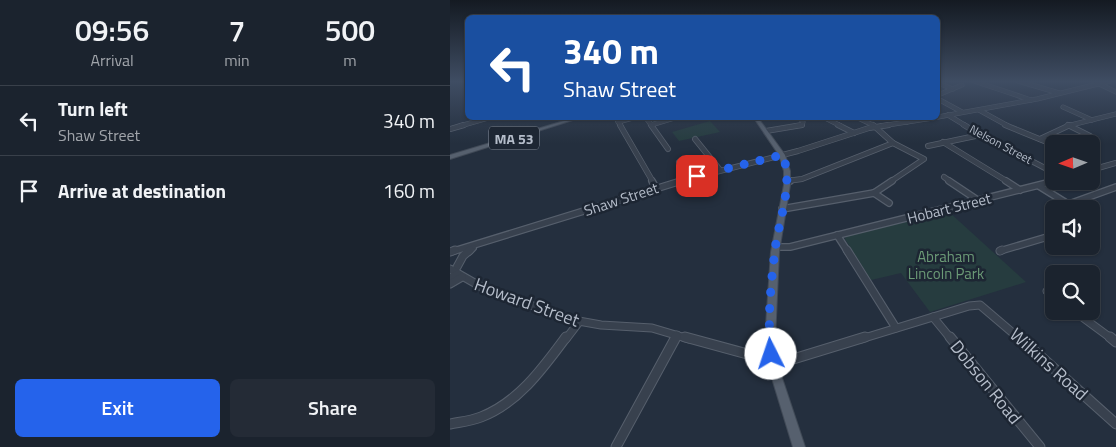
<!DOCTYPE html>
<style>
:root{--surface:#1b232e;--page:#242b36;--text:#f1f3f6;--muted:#a0a4aa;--line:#39404a;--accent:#2563eb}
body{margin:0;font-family:"Titillium Web",sans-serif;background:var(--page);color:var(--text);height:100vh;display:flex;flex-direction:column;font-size:19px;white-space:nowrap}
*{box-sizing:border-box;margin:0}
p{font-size:16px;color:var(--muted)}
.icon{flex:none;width:28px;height:28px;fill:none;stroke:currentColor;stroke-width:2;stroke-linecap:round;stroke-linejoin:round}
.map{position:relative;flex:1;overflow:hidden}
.side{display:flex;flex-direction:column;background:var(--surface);width:450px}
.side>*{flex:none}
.top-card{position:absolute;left:15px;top:15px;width:475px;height:105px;border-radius:8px;box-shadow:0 1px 4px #0004,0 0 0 1px var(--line);background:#1a4fa0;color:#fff;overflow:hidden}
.needle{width:32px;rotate:268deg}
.controls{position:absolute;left:595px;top:135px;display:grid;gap:10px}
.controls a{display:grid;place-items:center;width:55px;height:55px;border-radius:8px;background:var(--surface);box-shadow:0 1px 4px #0004,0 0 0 1px var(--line);font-size:25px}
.pin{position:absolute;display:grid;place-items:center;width:42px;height:42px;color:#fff;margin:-21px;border-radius:10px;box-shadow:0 2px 8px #0006}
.me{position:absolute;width:55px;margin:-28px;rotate:356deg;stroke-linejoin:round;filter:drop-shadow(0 0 4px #0008)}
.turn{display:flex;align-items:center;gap:18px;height:105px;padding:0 15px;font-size:22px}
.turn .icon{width:65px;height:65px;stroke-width:2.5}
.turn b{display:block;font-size:35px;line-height:42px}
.eta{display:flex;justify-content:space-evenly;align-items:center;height:85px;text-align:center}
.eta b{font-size:30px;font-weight:600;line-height:35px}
.cta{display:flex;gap:10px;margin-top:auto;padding:10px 15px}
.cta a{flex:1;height:58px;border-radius:8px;background:var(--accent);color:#fff;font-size:20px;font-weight:600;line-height:58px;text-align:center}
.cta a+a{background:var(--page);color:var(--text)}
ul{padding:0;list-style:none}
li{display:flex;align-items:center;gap:15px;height:70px;padding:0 15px;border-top:1px solid var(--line)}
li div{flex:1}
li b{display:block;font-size:19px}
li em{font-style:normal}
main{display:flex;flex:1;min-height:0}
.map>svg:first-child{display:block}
.green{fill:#263c3f}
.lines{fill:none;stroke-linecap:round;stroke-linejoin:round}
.minor-far4-casing{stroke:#565f6c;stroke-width:5}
.minor-far3-casing{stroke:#565f6c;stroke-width:6}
.minor-far2-casing{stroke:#565f6c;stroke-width:8}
.minor-far1-casing{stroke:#565f6c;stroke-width:9}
.minor-casing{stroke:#565f6c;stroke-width:11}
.major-casing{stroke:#414a57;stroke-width:2}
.minor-far4{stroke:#38414e;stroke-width:4}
.minor-far3{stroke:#38414e;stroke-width:4.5}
.minor-far2{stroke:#38414e;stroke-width:5.5}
.minor-far1{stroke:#38414e;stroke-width:7}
.minor{stroke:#38414e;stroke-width:9}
.major{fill:#56606e;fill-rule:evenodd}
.route{stroke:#2563eb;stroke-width:9;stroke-dasharray:0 16.2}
.labels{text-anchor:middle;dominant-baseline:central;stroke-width:5;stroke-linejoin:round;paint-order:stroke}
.far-street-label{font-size:12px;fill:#b4bcc9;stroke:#1d2633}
.shield{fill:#1d2633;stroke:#878f9c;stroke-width:1}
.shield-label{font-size:14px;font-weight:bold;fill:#b4bcc9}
.street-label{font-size:15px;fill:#b4bcc9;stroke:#1d2633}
.park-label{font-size:15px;fill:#6b9a76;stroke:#1d2633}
.near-street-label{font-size:18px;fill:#b4bcc9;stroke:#1d2633}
</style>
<main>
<section class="side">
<div class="eta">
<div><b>09:56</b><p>Arrival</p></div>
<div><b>7</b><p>min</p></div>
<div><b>500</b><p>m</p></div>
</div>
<ul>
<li><svg class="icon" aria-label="left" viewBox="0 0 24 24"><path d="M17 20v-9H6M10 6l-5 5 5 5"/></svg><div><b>Turn left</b><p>Shaw Street</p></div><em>340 m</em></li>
<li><svg class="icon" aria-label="arrive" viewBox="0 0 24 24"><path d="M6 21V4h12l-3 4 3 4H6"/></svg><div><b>Arrive at destination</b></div><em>160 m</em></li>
</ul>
<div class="cta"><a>Exit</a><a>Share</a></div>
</section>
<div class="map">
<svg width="666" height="447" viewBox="0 0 666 447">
<rect width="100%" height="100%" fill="#242f3e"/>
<g class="green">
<polygon points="260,121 270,132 229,141 222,132"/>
<polygon points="499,212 576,282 480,312 451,273 421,280 395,239 396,236"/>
</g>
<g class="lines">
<defs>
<g id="minor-far4">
<polyline points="524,81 581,100"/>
<polyline points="568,81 609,93"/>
<polyline points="643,81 666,92"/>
<polyline points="488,83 503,89"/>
<polyline points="488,95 512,85"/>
<polyline points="488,99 512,112"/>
<polyline points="613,107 642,120"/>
<polyline points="529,110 558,126"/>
<polyline points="498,115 516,126"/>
<polyline points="488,117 587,99 660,81"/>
<polyline points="166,118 171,126"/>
<polyline points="196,118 202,126"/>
<polyline points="375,118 391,126"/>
<polyline points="408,118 425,126"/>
<polyline points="447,118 457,122"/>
<polyline points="168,122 183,118"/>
<polyline points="201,125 224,118"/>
<polyline points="618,125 620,126"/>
<polyline points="10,126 38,118"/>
<polyline points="345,126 352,125 353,122 350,118"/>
<polyline points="431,126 483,118"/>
<polyline points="617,126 666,114"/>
</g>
<g id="minor-far3">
<polyline points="170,125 203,182"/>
<polyline points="201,125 218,149"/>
<polyline points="388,125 404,133"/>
<polyline points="423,125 443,143 474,159 440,182"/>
<path d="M514 125C543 143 574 156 604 173"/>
<polyline points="555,125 604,145"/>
<polyline points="618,125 640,136"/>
<polyline points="0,129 14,125"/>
<polyline points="316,131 352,125"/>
<polyline points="245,139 270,170"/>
<polyline points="590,139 620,125"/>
<polyline points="493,142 558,182"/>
<polyline points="478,146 530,135"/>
<polyline points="229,162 240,178"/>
<polyline points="641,170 666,163"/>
<polyline points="494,177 501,182"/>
<polyline points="337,181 352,179 443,143"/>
<polyline points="227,182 348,151 419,128 439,125"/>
<polyline points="601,182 605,181"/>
</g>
<g id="minor-far2">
<polyline points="202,181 206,188"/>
<polyline points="337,181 340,181"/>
<polyline points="499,181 529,201"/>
<polyline points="556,181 570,190"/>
<polyline points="589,186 626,209"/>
<polyline points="424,193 439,203"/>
<polyline points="619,204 666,187"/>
<polyline points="332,209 424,193 442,181"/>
<polyline points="641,219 643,222 641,223"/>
<polyline points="387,235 398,252"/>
<polyline points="325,247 340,247 605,181"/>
<polyline points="550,251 604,235"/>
<polyline points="1,252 231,181"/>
<polyline points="19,252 23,248"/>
</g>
<g id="minor-far1">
<polyline points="397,250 446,328"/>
<polyline points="550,251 552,250"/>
<polyline points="0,252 5,250"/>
<polyline points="7,267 13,256 20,250"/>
<polyline points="0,269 35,289 123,320 151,325 202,328 239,339"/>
<polyline points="0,278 8,274"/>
<polyline points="0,284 12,277"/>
<polyline points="597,291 604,296"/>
<polyline points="624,311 662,339"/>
<polyline points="483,317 501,339"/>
<polyline points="116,339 129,322"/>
<polyline points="225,339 227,335"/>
<polyline points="411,339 519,306 530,305 570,339"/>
</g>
<g id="minor">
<polyline points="235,337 323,361 340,360 415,337"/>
<polyline points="500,337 590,447"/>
<polyline points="569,337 666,424"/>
<polyline points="660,337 666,342"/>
<path d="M0 424C10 422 21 421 31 417 68 403 93 368 116 337"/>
<polyline points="166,447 226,337"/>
</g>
<g id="major">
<polygon points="124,118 129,118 0,159 0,155"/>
<polygon points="304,118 308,118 335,155 340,171 340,185 329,252 325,340 331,375 355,447 343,447 321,375 315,340 321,252 334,185 334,171 329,155"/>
</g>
</defs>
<use href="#minor-far4" class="minor-far4-casing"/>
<use href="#minor-far3" class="minor-far3-casing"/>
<use href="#minor-far2" class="minor-far2-casing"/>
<use href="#minor-far1" class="minor-far1-casing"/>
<use href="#minor" class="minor-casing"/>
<use href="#major" class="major-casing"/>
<use href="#minor-far4" class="minor-far4"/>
<use href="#minor-far3" class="minor-far3"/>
<use href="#minor-far2" class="minor-far2"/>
<use href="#minor-far1" class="minor-far1"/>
<use href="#minor" class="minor"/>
<use href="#major" class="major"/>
</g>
<linearGradient id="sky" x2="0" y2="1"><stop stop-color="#141a22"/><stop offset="0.57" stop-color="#3f4d63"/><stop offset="1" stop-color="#3f4d63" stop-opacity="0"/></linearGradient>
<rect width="666" height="143" fill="url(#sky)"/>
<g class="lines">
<path class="route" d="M247 176 332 155C345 180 328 223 325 250 321 283 317 320 321 354"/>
</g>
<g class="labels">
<g class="far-street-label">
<text transform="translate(551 144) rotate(28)">Nelson Street</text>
</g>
<rect class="shield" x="39" y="126.5" width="50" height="23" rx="4"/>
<g class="shield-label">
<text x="64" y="138">MA 53</text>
</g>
<g class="street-label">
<text transform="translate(171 199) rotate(-18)">Shaw Street</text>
<text transform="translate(499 208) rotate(-14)">Hobart Street</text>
</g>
<g class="park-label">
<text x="496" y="256">Abraham<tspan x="496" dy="17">Lincoln Park</tspan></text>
</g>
<g class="near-street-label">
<text transform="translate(77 302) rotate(20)">Howard Street</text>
<text transform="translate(599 364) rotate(42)">Wilkins Road</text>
<text transform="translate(536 382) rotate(51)">Dobson Road</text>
</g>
</g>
</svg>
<div class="controls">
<a><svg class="needle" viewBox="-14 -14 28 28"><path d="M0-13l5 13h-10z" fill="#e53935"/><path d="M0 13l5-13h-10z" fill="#a0a4aa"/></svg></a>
<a><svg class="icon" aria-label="sound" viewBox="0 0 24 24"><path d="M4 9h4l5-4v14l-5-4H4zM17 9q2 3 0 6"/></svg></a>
<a><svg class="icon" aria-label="search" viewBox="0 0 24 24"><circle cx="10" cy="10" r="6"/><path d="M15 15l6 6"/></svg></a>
</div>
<div class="pin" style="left:247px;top:176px;background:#d93025"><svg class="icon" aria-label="arrive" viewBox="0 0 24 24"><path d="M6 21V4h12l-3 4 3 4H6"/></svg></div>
<svg class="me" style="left:321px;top:354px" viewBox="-20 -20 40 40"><circle r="19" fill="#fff"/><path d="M0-13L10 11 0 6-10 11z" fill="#2563eb"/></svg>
<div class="top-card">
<div class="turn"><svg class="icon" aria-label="left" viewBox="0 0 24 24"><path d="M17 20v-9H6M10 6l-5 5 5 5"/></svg><div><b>340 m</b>Shaw Street</div></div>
</div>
</div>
</main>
